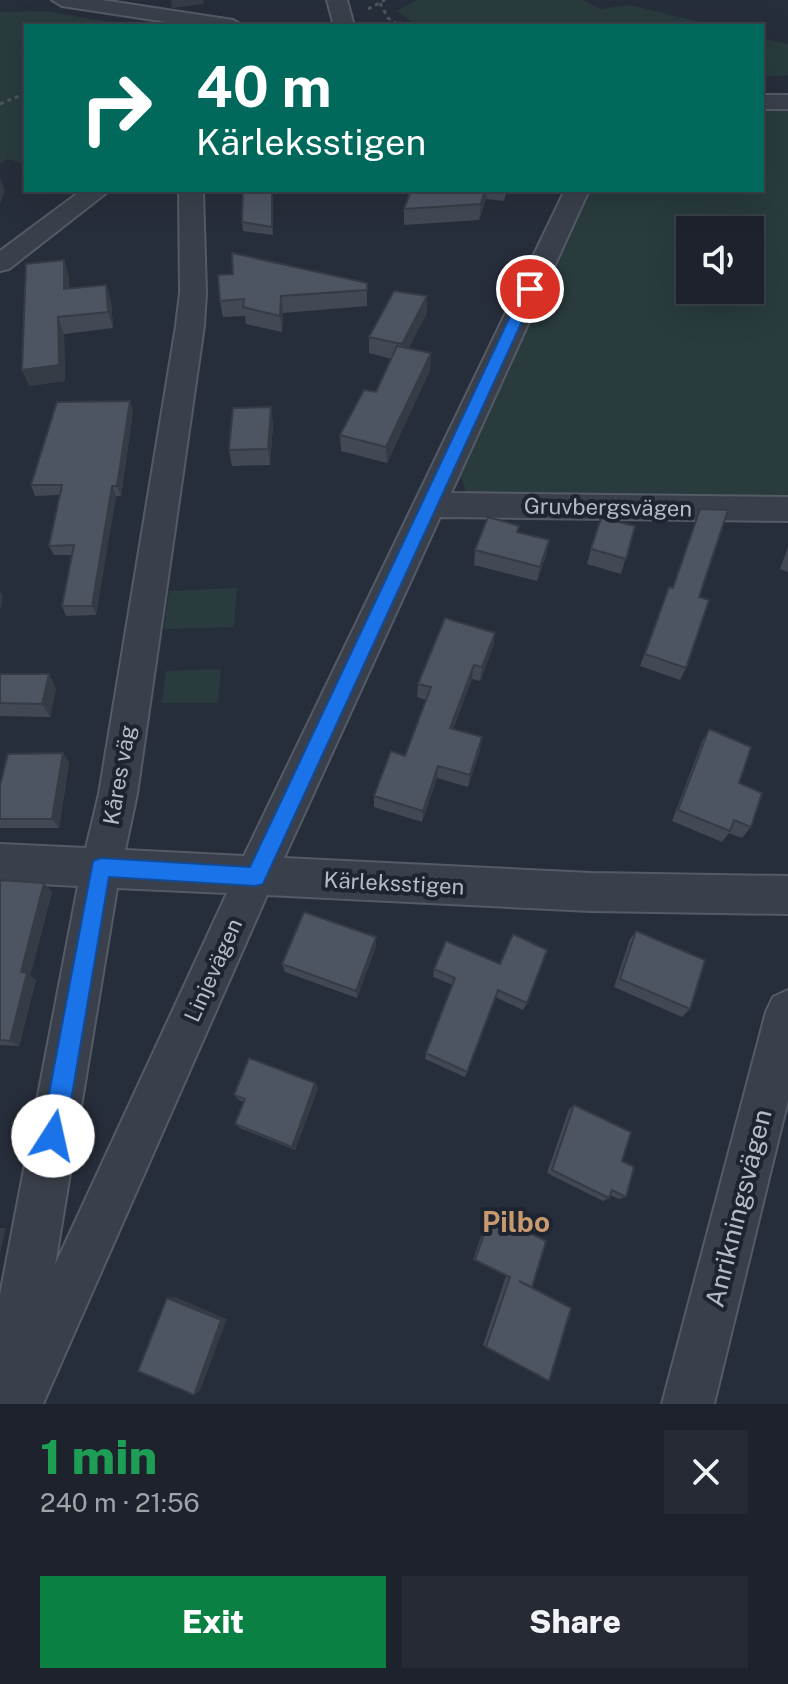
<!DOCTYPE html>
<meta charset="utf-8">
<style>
:root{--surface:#1d222c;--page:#252a34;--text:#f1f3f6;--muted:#a0a4a9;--line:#3b3f48;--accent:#0b8043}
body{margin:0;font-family:"Public Sans",sans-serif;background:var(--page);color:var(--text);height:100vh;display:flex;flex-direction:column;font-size:30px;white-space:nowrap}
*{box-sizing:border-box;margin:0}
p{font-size:26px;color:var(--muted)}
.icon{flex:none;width:44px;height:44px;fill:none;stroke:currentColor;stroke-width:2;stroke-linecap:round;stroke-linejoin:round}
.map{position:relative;height:1404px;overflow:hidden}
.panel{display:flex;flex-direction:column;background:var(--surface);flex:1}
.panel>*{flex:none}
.banner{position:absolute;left:24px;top:24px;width:740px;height:168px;border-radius:0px;box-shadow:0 8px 32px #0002,0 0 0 2px var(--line);background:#00695c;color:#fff;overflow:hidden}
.controls{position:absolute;left:676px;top:216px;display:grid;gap:16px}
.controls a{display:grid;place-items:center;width:88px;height:88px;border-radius:0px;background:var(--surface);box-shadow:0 8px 32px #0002,0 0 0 2px var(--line);font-size:40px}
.pin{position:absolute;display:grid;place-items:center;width:68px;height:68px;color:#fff;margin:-34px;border:4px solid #fff;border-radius:50%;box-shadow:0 2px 8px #0007}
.me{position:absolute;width:88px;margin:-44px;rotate:10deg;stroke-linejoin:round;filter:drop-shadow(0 0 6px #0008)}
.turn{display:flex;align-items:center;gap:28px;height:168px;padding:0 40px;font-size:36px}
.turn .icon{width:104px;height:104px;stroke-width:2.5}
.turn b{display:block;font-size:56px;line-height:68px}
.round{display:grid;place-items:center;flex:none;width:84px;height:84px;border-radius:0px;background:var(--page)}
.summary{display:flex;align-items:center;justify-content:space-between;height:136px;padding:0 40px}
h1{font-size:48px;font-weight:800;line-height:60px;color:#1e9e55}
.cta{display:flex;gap:16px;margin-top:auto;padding:16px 40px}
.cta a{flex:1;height:92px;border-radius:0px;background:var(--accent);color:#fff;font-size:32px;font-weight:800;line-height:92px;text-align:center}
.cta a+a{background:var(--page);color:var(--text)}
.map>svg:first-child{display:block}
.green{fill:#293b3d;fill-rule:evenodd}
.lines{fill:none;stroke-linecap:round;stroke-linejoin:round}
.minor-casing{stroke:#555b66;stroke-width:4}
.path{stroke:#48585b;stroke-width:3;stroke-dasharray:4 4;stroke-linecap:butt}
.minor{fill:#3a404b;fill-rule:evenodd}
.wall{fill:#424955}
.shaded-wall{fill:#363c45}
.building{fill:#4d5563;stroke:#363c45;stroke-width:2}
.route{fill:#1a73e8;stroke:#114b97;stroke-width:2}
.labels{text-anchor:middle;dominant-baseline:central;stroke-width:8;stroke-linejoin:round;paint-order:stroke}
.street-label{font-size:22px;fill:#b6bcc6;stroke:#1f2530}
.near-street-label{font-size:26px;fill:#b6bcc6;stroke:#1f2530}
.near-neighbourhood-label{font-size:28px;font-weight:bold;fill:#c99a6f;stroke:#1f2530}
</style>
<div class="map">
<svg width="788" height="1404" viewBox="0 0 788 1404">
<rect width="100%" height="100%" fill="#272e3b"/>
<g class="green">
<polygon points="417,0 583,0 600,9 630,5 715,26 418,26 397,11"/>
<polygon points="44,11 134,26 26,26 26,164 7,159 0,164 0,12"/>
<polygon points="762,38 788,44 788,75 762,77"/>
<path d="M762 109H788V496L468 495 459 473 587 190H762ZM690 230H750V290H690Z"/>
<polygon points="237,588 234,627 164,629 169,591"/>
<polygon points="221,669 218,703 162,703 166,671"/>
</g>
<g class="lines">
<defs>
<g id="minor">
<polygon points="52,0 102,0 233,20 243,26 193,26 62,6"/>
<polygon points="327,0 347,0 354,26 334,26"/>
<rect x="762" y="95" width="26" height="14"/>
<polygon points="82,190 110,190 9,269 0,271 0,251"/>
<path d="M179 190H203L206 293 204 326 137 794 125 850 244 856 565 190H589L451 493 788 497V521L440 517 284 858 591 873 788 876V914L591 911 267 895 43 1404H0V1295L78 886 0 882V844L86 848 99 794 176 326 180 293ZM117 888 227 893 55 1265Z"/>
<polygon points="788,990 788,1100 714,1404 662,1404 766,1012 773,997"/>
</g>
</defs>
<use href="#minor" class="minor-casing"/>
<g class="path">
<polyline points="380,3 388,18 400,26"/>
<polyline points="368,9 385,0"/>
<polyline points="0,104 26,93"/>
</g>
<use href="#minor" class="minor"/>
</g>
<g class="wall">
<polygon points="243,190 273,190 273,235 243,231 242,222"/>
<polygon points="411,190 507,190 504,201 486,199 479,220 404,225 404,209"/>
<polygon points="64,260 69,276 69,289 106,285 111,301 113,328 64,334 65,381 29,386"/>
<polygon points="367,283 367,306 283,313 282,332 246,324 245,316 223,317 220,301"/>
<polygon points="427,313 408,349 431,353 430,370 387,463 341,451 340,435 376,392 392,359 369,353 369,337"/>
<polygon points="133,411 121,496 116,496 96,615 66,616 62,606 72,555 54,555 49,546 60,495 35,496 31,485"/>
<polygon points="273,423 270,465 232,466 229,450"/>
<polygon points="700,509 699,597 686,668 680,680 640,666 669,587 672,588"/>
<polygon points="635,526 621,574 587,564 591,549"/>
<polygon points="518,532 549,540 546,555 537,581 474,565 475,550"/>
<polygon points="788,547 788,572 780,569"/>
<polygon points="495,633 493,647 480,681 472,679 453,729 480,750 468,787 437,778 422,822 374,807 374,796 405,756 426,700 417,697 418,684"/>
<polygon points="0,674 56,688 50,717 0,716"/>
<polygon points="709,729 739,783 751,827 742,838 729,833 722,842 672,821 702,742"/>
<polygon points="63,753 69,763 59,828 0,828 0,819"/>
<polygon points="0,880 52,892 30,976 36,980 19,1046 0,1045"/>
<polygon points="636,931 690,1009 682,1017 614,987 630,939"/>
<polygon points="376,937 376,946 357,998 285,972 282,964"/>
<polygon points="446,941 527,1003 523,1010 495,997 465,1077 425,1059 426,1053 453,985 433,977 434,969"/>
<polygon points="315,1083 318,1088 295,1150 240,1128 235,1124 244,1102 239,1100 234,1095"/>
<polygon points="574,1105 622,1161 626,1197 619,1199 610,1195 609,1198 603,1201 547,1173 569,1109"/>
<polygon points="491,1214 532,1287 486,1347 483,1345 506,1276 473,1260 488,1216"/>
</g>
<g class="shaded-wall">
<polygon points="171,0 203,0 204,4 172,8"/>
<polygon points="0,178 5,192 0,204"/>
<polygon points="272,190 273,190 273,235 272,227"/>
<polygon points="485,190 487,190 486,199 479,220 481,204"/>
<polygon points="64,260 69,276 69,306 64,289"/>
<polygon points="106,285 111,301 113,328 108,312"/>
<polygon points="281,296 283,313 282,332 280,316"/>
<polygon points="427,296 427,313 402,361 402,344"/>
<polygon points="58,317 64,334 65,381 29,386 22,370"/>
<polygon points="431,353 430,370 387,463 386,447"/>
<polygon points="130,401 133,411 121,496 117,486"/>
<polygon points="271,407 273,423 270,465 268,449"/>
<polygon points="112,486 116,496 96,615 92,606"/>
<polygon points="549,540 546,555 537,581 540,567"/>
<polygon points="0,591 3,597 0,611"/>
<polygon points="495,633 493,647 480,681 482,667"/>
<polygon points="474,665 472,679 449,740 450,728"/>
<polygon points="49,674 56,688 50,717 42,704"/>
<polygon points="482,737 480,750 468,787 470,775"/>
<polygon points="63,753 69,763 59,828 52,819"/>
<polygon points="438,766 437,778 422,822 423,811"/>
<polygon points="44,883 52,892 30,976 36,980 19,1046 10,1041 21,972"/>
<polygon points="376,937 376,946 357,998 356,991"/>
<polygon points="315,1083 318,1088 295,1150 292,1147"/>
<polygon points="0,1228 6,1228 0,1253"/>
<polygon points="175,1297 227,1319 200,1391 194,1395 167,1298"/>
</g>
<g class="building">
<polygon points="243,190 272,190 272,227 242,222"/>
<polygon points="411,190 485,190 481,204 404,209"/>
<polygon points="232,253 367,283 367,290 281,296 280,316 243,307 244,299 220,301 218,275 233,274"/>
<polygon points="64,260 64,289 106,285 108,312 58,317 59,365 22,370 26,264"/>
<polygon points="394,291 427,296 402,344 369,337"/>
<polygon points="397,346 431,353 386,447 340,435 364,390 376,392"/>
<polygon points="130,401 117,486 112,486 92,606 62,606 74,545 49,546 62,485 31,485 57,402"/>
<polygon points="271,407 268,449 229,450 233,408"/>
<polygon points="700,509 728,510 699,597 709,600 686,668 645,654 669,587 673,588"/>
<polygon points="488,517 519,526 517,532 549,540 540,567 475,550"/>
<polygon points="601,518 635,526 626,559 591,549"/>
<polygon points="445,618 495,633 482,667 474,665 450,728 482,737 470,775 438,766 423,811 374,796 391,751 405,756 431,687 418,684"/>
<polygon points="0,674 49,674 42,704 0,703"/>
<polygon points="709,729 751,747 739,783 762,793 751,827 734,820 730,831 678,810"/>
<polygon points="63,753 52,819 0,819 0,786 8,754"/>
<polygon points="0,880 44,883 21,972 27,973 10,1041 0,1040"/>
<polygon points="304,912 376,937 356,991 282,964"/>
<polygon points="636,931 705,960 690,1009 620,979"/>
<polygon points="513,934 547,950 527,1003 498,990 467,1072 426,1053 455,978 434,969 446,941 500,964"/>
<polygon points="249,1058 315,1083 292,1147 235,1124 245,1099 234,1095"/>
<polygon points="574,1105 631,1132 622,1161 634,1167 626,1197 612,1190 609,1198 552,1170"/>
<polygon points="491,1214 546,1241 532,1287 519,1281 571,1308 549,1381 486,1347 510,1277 475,1260"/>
<polygon points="167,1298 221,1320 194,1395 138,1371"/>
</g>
<polygon class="route" points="530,285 537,289 263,884 255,886 109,877 65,1136 61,1144 53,1147 45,1144 41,1136 93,861 101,858 250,867 523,289"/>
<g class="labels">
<g class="street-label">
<text transform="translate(608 507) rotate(1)">Gruvbergsvägen</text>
<text transform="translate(119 775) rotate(-80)">Kåres väg</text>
<text transform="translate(394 883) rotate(3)">Kärleksstigen</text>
<text transform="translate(213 970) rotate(-66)">Linjevägen</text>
</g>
<g class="near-street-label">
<text transform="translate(738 1208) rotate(-76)">Anrikningsvägen</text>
</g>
<g class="near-neighbourhood-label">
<text x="516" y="1221">Pilbo</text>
</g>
</g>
</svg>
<div class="controls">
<a><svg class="icon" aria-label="sound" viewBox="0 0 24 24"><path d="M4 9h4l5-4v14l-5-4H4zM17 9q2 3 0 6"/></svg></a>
</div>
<div class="pin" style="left:530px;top:289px;background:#d93025"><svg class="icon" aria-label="arrive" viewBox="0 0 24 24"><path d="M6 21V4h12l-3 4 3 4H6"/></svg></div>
<svg class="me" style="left:53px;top:1136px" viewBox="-20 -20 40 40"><circle r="19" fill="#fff"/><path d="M0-13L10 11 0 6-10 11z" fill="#1a73e8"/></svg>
<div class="banner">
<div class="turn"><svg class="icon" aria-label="right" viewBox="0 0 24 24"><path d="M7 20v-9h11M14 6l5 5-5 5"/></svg><div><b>40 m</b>Kärleksstigen</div></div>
</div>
</div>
<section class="panel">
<div class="summary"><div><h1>1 min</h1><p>240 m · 21:56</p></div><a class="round"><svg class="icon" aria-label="close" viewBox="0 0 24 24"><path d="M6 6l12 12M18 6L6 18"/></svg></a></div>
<div class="cta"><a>Exit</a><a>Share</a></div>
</section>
